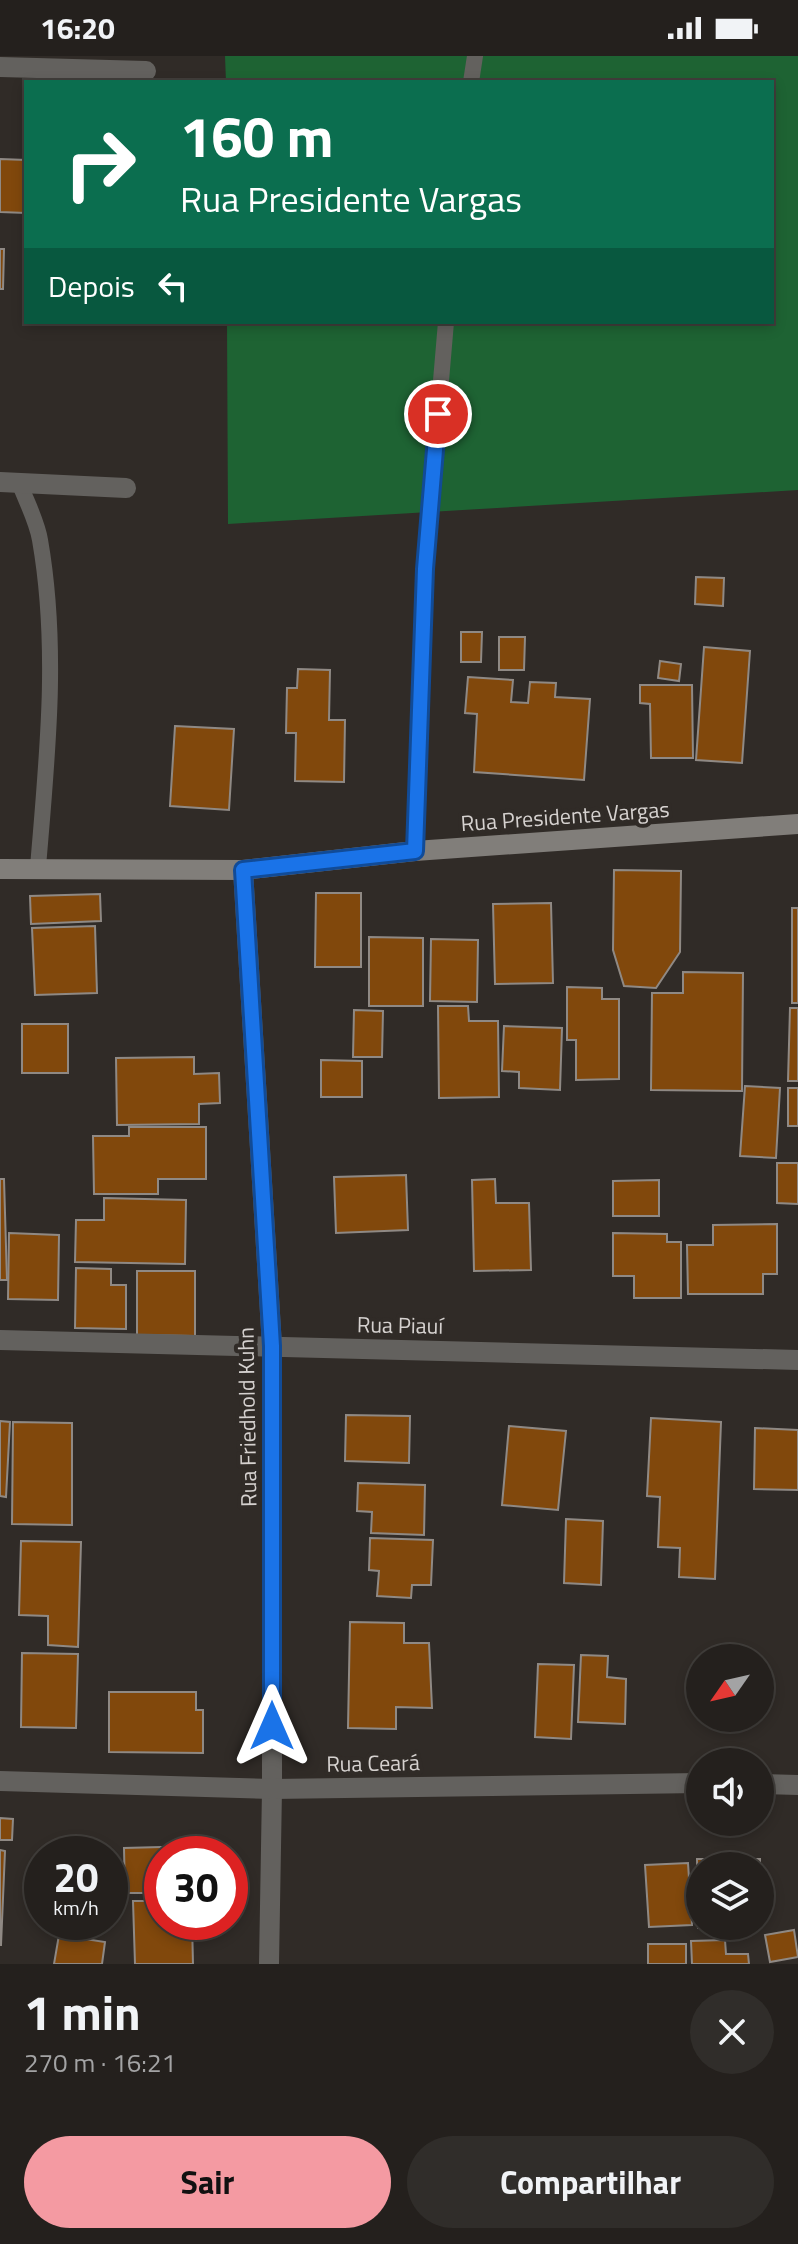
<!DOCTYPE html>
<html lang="pt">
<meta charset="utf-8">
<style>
:root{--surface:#24201d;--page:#302d2a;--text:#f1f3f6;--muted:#a3a3a4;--line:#413e3b;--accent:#f49aa2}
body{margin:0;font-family:"Titillium Web",sans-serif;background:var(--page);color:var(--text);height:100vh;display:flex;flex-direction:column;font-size:30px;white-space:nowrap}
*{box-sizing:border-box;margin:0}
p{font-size:26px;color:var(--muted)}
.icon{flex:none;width:44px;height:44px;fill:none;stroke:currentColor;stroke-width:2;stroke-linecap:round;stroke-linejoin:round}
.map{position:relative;height:1908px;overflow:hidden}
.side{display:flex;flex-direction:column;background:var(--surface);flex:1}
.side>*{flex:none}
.banner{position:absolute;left:24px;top:24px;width:750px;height:244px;border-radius:0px;box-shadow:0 4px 12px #0003,0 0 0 2px var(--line);background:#0b6e4f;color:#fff;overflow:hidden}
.needle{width:52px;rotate:236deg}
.tools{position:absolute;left:686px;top:1588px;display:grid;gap:16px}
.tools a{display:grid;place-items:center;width:88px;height:88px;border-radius:50%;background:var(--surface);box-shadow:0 4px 12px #0003,0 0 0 2px var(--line);font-size:40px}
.speed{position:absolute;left:24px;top:1780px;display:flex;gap:16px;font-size:40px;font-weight:700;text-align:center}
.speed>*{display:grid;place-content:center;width:104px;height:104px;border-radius:50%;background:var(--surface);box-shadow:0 4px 12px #0003,0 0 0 2px var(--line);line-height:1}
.speed small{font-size:20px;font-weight:400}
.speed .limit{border:12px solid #d22;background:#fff;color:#111}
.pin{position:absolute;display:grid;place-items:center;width:68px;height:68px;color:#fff;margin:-34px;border:4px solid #fff;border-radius:50%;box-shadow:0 2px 8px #0007}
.me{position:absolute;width:88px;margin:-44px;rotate:0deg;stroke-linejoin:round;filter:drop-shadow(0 0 6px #0008)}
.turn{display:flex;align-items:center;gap:28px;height:168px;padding:0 24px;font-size:36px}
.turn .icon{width:104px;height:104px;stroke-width:2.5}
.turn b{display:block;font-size:56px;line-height:68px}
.then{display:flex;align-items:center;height:76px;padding:0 24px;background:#0003;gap:16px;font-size:30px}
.round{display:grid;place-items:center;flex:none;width:84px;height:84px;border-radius:42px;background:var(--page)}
.headline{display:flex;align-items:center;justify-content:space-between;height:136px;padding:0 24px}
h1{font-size:48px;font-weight:700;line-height:60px}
.primary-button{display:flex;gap:16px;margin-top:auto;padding:16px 24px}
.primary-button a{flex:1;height:92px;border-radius:48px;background:var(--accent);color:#111;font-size:32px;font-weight:700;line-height:92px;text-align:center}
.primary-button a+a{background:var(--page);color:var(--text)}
.status{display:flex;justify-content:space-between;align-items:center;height:56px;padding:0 40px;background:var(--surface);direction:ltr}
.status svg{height:22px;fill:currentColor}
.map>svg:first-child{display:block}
.forest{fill:#1e6333}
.building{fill:#81480c;stroke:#8f8984;stroke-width:2}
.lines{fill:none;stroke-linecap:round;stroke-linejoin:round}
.service{stroke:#63615e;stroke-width:16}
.minor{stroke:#63615e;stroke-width:20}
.secondary{stroke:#817e7a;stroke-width:20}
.route-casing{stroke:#114b97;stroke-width:20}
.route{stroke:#1a73e8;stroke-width:14}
.labels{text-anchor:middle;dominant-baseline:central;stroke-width:8;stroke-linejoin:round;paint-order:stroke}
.street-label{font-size:22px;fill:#d5d1cf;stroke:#302b27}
</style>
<div class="status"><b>16:20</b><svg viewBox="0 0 49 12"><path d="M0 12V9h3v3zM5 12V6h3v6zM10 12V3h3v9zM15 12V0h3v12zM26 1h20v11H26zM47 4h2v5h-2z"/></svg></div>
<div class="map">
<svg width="798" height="1908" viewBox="0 0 798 1908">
<rect width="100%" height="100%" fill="#302b27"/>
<polygon class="forest" points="225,0 798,0 798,434 228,468 227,266 772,266 772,26 226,26"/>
<g class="building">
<polygon points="0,103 26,104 26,157 0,156"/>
<polygon points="0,193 4,193 3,233 0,233"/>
<polygon points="696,521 724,522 723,550 695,548"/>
<polygon points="461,576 482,576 481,606 461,606"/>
<polygon points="499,581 525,581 524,614 499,614"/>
<polygon points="704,591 750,595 742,707 696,704"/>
<polygon points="660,605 681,608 679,625 658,622"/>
<polygon points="298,613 330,614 329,664 345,664 344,726 295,725 296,677 286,677 287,632 297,632"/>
<polygon points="468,621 513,624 511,646 528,647 530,626 556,627 555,641 590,643 584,724 474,716 477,658 465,657"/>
<polygon points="640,629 692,629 693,702 651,702 650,648 640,647"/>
<polygon points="175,670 234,673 229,754 170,750"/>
<polygon points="614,814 681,815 680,896 656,932 624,930 613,894"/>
<polygon points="316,837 361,837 361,911 315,911"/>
<polygon points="100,838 101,865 31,868 30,840"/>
<polygon points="551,847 553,927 495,928 493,848"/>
<rect x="792" y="852" width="6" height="95"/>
<polygon points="95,870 97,937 35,939 32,872"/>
<polygon points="369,881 423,882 423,950 369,950"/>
<polygon points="431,883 478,884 477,946 430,945"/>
<polygon points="683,916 743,917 742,1035 651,1034 652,937 683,937"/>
<polygon points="567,931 602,932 602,943 619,943 619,1023 576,1024 576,984 567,984"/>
<polygon points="438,950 468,950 469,965 498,965 499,1041 439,1042"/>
<polygon points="790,952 798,952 798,1025 788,1025"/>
<polygon points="354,954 383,955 382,1001 353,1001"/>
<rect x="22" y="968" width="46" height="49"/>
<polygon points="504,970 562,972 560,1034 519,1032 519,1016 502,1015"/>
<polygon points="194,1001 194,1018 219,1017 220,1047 199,1048 199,1068 117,1069 116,1002"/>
<polygon points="321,1004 362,1005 362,1041 321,1041"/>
<polygon points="745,1030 780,1032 776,1102 740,1100"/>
<rect x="788" y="1032" width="10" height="38"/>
<polygon points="129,1071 206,1071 206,1123 158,1123 158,1138 94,1138 93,1080 129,1080"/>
<polygon points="777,1107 798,1107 798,1148 777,1147"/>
<polygon points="406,1119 408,1174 336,1177 334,1121"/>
<polygon points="0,1123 4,1123 7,1224 0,1224"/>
<polygon points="495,1123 496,1147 529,1147 531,1214 474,1215 472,1124"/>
<polygon points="659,1124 659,1160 613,1160 613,1125"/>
<polygon points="104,1142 186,1144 185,1208 75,1206 76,1164 104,1164"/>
<polygon points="777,1168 777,1218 763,1218 763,1238 688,1238 687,1189 713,1189 713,1169"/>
<polygon points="9,1177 59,1179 58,1244 8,1243"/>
<polygon points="613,1177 667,1178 667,1186 681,1186 681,1242 634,1242 634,1220 613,1220"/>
<polygon points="76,1212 111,1213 111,1229 126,1229 126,1273 75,1272"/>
<polygon points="137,1215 195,1215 195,1280 137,1279"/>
<polygon points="346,1359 410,1360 409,1407 345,1405"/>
<polygon points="651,1362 721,1366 715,1523 679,1521 680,1492 658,1491 660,1441 647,1440"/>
<polygon points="0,1365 10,1366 6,1441 0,1440"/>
<polygon points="13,1366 72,1367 72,1469 12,1468"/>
<polygon points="509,1370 566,1375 558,1454 502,1449"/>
<polygon points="755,1372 798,1374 798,1434 754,1433"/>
<polygon points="358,1427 425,1429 424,1479 371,1477 372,1456 357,1455"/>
<polygon points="566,1463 603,1465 601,1529 564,1527"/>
<polygon points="370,1482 433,1484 431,1529 412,1529 411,1542 377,1540 379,1515 369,1514"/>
<polygon points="21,1485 81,1486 78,1591 48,1589 48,1560 19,1559"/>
<polygon points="350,1566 404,1567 404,1587 429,1587 432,1652 396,1651 396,1673 348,1672"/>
<polygon points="22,1597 78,1598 76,1672 21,1671"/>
<polygon points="581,1599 608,1600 607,1621 626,1623 625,1668 578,1666"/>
<polygon points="538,1608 574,1609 571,1683 535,1681"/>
<polygon points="109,1636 196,1636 196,1654 203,1654 203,1697 109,1696"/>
<polygon points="0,1762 13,1763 12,1784 0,1784"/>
<polygon points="199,1790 199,1798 162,1798 162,1837 125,1837 124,1792"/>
<polygon points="0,1794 5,1795 1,1889 0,1889"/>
<polygon points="697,1803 760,1803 760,1810 700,1810 700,1870 760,1870 760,1825 761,1871 698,1872"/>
<polygon points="688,1807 692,1869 649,1871 645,1809"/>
<polygon points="133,1845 162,1845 162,1866 192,1866 193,1908 135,1908"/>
<polygon points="794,1874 798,1901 770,1906 765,1879"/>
<polygon points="59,1879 105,1886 102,1908 54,1908"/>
<polygon points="725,1884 726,1898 748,1898 749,1908 692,1908 691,1885"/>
<rect x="648" y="1888" width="38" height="20"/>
</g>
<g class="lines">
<g class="service">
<polyline points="471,26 475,0"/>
<path d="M19 426C26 445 37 465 40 484 59 593 47 702 38 811"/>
<polyline points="415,795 425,513 446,266"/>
</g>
<g class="minor">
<polyline points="0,11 146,15"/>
<polyline points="0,426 126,432"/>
<polyline points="243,814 272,1290 272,1733 269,1908"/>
<polyline points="0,1284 798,1304"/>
<polyline points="0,1725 272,1733 700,1727"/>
<polyline points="760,1728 798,1729"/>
</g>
<polyline class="secondary" points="0,813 243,814 415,795 798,768"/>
</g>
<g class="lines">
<defs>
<polyline id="route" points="272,1670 272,1290 243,814 415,795 425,513 438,358"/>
</defs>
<use href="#route" class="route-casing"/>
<use href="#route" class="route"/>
</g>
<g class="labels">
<g class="street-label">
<text transform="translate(565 760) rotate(-4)">Rua Presidente Vargas</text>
<text transform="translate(400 1269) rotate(1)">Rua Piauí</text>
<text transform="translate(247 1361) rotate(-91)">Rua Friedhold Kuhn</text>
<text transform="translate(373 1707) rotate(-1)">Rua Ceará</text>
</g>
</g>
</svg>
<div class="tools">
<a><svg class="needle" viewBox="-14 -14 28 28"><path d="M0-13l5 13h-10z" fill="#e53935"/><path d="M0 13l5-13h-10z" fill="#a3a3a4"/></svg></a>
<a><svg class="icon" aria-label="sound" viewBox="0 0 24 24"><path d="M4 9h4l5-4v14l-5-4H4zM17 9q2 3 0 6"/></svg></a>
<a><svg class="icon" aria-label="layers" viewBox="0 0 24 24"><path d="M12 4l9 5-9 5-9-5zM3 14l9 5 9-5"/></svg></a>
</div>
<div class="speed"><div>20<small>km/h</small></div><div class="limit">30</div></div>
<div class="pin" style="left:438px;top:358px;background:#d93025"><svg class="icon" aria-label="arrive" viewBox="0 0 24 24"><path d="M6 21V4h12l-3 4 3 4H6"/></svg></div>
<svg class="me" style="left:272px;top:1670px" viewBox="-20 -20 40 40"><path d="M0-17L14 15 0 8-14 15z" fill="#1a73e8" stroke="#fff" stroke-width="4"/></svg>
<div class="banner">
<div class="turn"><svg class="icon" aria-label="right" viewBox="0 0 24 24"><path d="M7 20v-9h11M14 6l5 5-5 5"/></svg><div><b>160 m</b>Rua Presidente Vargas</div></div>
<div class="then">Depois<svg class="icon" aria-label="left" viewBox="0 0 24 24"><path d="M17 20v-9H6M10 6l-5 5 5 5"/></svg></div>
</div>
</div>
<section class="side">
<div class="headline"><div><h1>1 min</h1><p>270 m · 16:21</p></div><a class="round"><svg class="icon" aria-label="close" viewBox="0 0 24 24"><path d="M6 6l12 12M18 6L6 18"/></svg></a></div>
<div class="primary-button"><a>Sair</a><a>Compartilhar</a></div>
</section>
